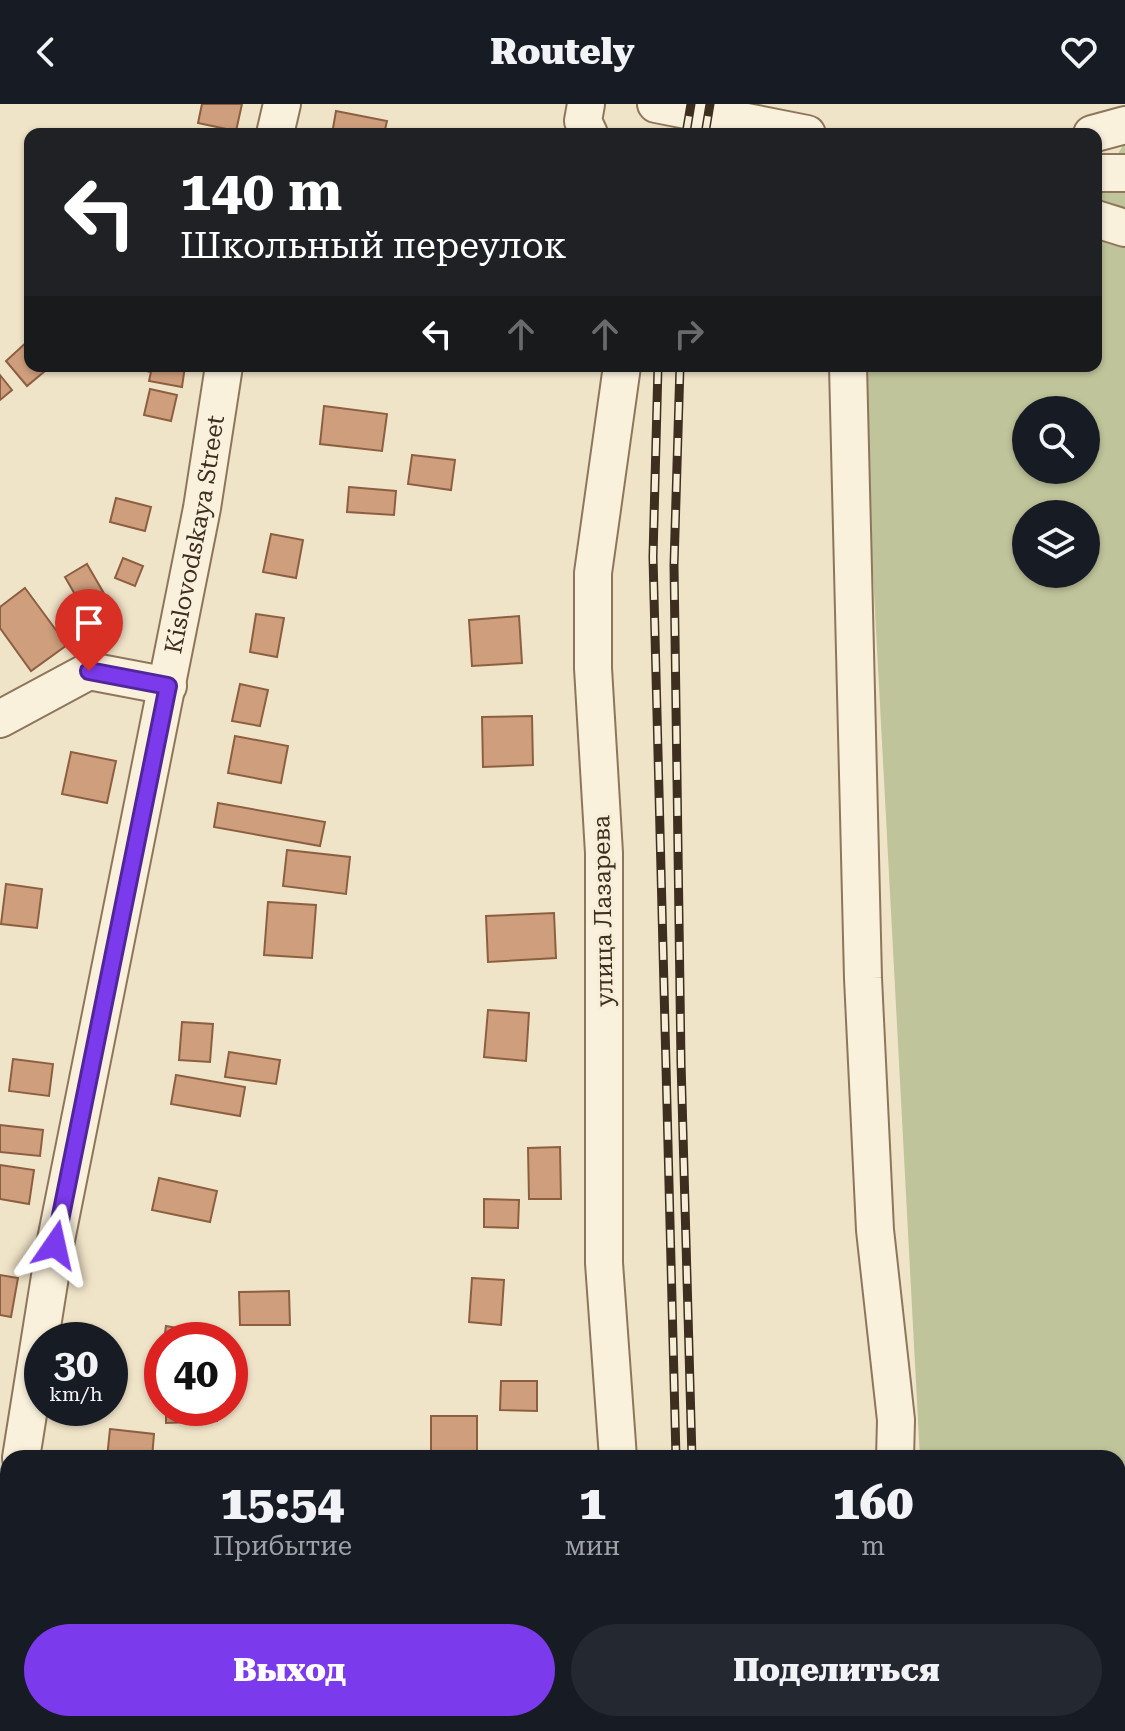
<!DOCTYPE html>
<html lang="ru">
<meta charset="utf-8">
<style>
:root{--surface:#171b24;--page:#242831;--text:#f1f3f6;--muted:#9ea1a6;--accent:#7c3aed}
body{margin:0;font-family:"Roboto Serif",serif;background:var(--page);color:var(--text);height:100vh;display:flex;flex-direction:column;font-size:30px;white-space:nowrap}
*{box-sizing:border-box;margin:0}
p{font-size:26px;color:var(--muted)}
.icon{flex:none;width:44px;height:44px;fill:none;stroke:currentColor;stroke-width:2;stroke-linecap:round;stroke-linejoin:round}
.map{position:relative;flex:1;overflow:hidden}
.side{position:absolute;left:0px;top:1346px;width:1126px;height:282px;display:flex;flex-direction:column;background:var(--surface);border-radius:24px 24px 0 0;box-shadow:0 2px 6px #0004}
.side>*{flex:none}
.guide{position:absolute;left:24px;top:24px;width:1078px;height:244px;border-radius:16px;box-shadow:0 2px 6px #0004;background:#202124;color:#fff;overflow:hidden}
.tools{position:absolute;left:1012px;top:292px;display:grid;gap:16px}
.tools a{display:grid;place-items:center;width:88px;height:88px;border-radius:50%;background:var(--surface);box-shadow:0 2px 6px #0004;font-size:40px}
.speed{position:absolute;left:24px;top:1218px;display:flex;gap:16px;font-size:40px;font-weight:700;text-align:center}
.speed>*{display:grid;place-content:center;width:104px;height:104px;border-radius:50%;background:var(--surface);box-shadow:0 2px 6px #0004;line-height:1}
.speed small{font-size:20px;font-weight:400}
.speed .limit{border:12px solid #d22;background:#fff;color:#111}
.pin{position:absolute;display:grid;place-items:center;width:68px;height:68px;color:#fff;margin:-82px -34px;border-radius:50% 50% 50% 0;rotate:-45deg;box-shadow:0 0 8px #0007}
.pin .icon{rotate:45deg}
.me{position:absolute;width:88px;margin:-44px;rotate:11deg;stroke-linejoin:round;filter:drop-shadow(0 0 6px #0008)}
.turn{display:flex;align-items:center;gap:28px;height:168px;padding:0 24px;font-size:36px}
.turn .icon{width:104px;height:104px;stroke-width:2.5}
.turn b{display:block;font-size:56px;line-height:68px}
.lanes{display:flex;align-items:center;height:76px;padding:0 24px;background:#0003;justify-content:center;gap:40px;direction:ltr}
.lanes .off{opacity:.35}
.eta{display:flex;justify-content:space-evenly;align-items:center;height:136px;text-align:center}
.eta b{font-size:48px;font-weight:800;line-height:56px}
.button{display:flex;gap:16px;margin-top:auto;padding:16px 24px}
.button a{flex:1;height:92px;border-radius:48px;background:var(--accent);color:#fff;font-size:32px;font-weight:800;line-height:92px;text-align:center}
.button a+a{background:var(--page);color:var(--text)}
header{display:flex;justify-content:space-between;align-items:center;height:104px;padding:0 24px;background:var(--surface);font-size:36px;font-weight:800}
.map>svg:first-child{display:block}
.cemetery{fill:#bfc49a;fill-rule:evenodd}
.building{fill:#cf9f7d;stroke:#8d5f41;stroke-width:2}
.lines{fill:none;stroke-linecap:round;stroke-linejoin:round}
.minor-casing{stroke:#8d765c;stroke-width:40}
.minor{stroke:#faf1dc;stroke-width:36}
.rail-casing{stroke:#3d2e20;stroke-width:9}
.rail{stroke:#f7eed8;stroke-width:6;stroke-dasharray:18;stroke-linecap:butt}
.route-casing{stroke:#51269a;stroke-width:20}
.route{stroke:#7c3aed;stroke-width:14}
.labels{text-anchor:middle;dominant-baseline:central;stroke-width:6;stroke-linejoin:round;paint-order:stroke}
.street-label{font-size:24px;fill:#3d2e20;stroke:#f7eed8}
</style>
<header><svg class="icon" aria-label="back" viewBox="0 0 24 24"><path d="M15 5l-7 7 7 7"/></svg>Routely<svg class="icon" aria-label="heart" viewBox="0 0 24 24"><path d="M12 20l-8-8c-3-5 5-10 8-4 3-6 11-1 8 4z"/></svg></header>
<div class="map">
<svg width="1125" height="1627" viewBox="0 0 1125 1627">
<rect width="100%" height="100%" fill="#f0e4c8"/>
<path class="cemetery" d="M1125 38V1627H935L934 1620H1118V1354H920L862 262H1096V71L1106 70ZM1026 306H1086V366H1026ZM1026 410H1086V470H1026Z"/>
<g class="building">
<polygon points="202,0 242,0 236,27 198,19"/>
<polygon points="336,7 387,17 384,30 332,30"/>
<polygon points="30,235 30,262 51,262 27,282 6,257"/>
<polygon points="137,262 185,262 182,283 149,277 151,268 137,265"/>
<polygon points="0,271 12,286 0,296"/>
<polygon points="150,285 177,291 171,317 144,311"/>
<polygon points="324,302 387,310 382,347 320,340"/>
<polygon points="412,351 455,356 451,386 408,380"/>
<polygon points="349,383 396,387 394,411 347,408"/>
<polygon points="116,394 151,403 145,427 110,418"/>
<polygon points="271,430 303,436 296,474 263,468"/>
<polygon points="123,454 143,462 135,482 115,474"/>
<polygon points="87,460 121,519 99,532 65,473"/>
<polygon points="25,484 67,541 31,567 0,524 0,503"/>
<polygon points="256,510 284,514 277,553 250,548"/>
<polygon points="519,512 522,559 472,562 469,516"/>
<polygon points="240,580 268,586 260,622 232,617"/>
<polygon points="532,612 533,661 483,663 482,613"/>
<polygon points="235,632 288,642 281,679 228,669"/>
<polygon points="71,648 116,657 107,699 62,690"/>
<polygon points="218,699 325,718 320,742 214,723"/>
<polygon points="287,746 350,753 346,790 283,782"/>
<polygon points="6,780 42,785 37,824 1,820"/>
<polygon points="268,798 316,801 312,854 264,851"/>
<polygon points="554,809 556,854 488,858 486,812"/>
<polygon points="488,906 529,909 526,957 484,953"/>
<polygon points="182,918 213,920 210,958 179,956"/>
<polygon points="229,948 280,956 276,980 225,973"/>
<polygon points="13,955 53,960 49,992 9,987"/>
<polygon points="176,971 245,983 240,1012 171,1000"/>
<polygon points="0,1021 43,1026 40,1052 0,1048"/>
<polygon points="560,1043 561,1095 529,1095 528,1044"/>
<polygon points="0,1061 34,1066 29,1100 0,1095"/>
<polygon points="159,1074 217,1087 210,1118 152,1106"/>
<polygon points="484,1095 519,1096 518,1124 484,1123"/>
<polygon points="0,1171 18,1174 11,1213 0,1211"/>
<polygon points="472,1174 504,1176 501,1221 469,1218"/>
<polygon points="289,1187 290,1221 240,1221 239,1188"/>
<polygon points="166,1222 195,1227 194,1236 164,1236"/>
<polygon points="501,1277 537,1277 537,1307 500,1306"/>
<polygon points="166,1304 217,1304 217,1317 166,1319"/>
<rect x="431" y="1312" width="46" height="39"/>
<polygon points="110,1325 154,1330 152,1354 107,1354"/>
<polygon points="58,1620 106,1620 105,1627 57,1627"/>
<rect x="133" y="1620" width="40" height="7"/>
<rect x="213" y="1620" width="50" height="7"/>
<polygon points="338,1620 378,1620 378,1627 337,1627"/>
</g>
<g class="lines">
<defs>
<g id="minor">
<polyline points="586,0 583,17 589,30"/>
<polyline points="656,0 807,30"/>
<polyline points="275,30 282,0"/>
<polyline points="1092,30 1125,21"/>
<polyline points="1096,69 1125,69"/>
<polyline points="1096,115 1125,124"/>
<polyline points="848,262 863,874 875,1126 896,1316 895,1354"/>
<polyline points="0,615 89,567 168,582"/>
<path id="s1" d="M21 1354 55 1141 202 404 224 262"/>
<polyline points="618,1354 604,1159 604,749 593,564 593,469 622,262"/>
<polyline points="0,1462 8,1425"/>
<polyline points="905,1620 906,1627"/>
<polyline points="631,1627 631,1620"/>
</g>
</defs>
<use href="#minor" class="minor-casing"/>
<use href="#minor" class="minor"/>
<defs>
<g id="rail">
<polyline points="686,30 691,0"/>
<polyline points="705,30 710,0"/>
<polyline points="658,262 653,453 676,1354"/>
<polyline points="680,262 674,461 681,958 692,1354"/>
<polyline points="683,1620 683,1627"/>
<polyline points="700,1620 700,1627"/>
</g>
</defs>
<use href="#rail" class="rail-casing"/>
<use href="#rail" class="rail"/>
</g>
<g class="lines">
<defs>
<polyline id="route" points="55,1141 168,582 89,567"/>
</defs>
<use href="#route" class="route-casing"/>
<use href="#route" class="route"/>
</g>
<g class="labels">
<g class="street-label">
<text stroke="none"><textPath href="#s1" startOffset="940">Kislovodskaya Street</textPath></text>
<text transform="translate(603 807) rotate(-91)">улица Лазарева</text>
</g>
</g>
</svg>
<div class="tools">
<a><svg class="icon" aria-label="search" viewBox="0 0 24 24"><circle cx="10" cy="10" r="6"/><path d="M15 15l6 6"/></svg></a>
<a><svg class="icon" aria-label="layers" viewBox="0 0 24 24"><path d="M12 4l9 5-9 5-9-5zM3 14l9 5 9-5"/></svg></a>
</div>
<div class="speed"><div>30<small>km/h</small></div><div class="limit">40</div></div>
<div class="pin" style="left:89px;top:567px;background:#d93025"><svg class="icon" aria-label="arrive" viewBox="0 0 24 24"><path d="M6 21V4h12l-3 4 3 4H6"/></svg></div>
<svg class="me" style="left:55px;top:1141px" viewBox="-20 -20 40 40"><path d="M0-17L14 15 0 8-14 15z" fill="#7c3aed" stroke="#fff" stroke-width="4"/></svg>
<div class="guide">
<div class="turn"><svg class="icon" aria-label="left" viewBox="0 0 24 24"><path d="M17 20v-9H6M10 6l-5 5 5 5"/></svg><div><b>140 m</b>Школьный переулок</div></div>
<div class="lanes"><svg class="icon" aria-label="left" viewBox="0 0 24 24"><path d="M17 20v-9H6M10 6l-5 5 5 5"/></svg><svg class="icon off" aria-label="ahead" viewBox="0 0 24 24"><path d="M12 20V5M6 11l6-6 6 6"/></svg><svg class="icon off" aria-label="ahead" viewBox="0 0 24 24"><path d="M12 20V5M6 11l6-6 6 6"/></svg><svg class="icon off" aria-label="right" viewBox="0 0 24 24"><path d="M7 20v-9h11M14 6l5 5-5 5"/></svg></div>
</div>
<section class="side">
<div class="eta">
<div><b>15:54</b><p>Прибытие</p></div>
<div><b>1</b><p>мин</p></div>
<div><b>160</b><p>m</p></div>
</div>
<div class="button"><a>Выход</a><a>Поделиться</a></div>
</section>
</div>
